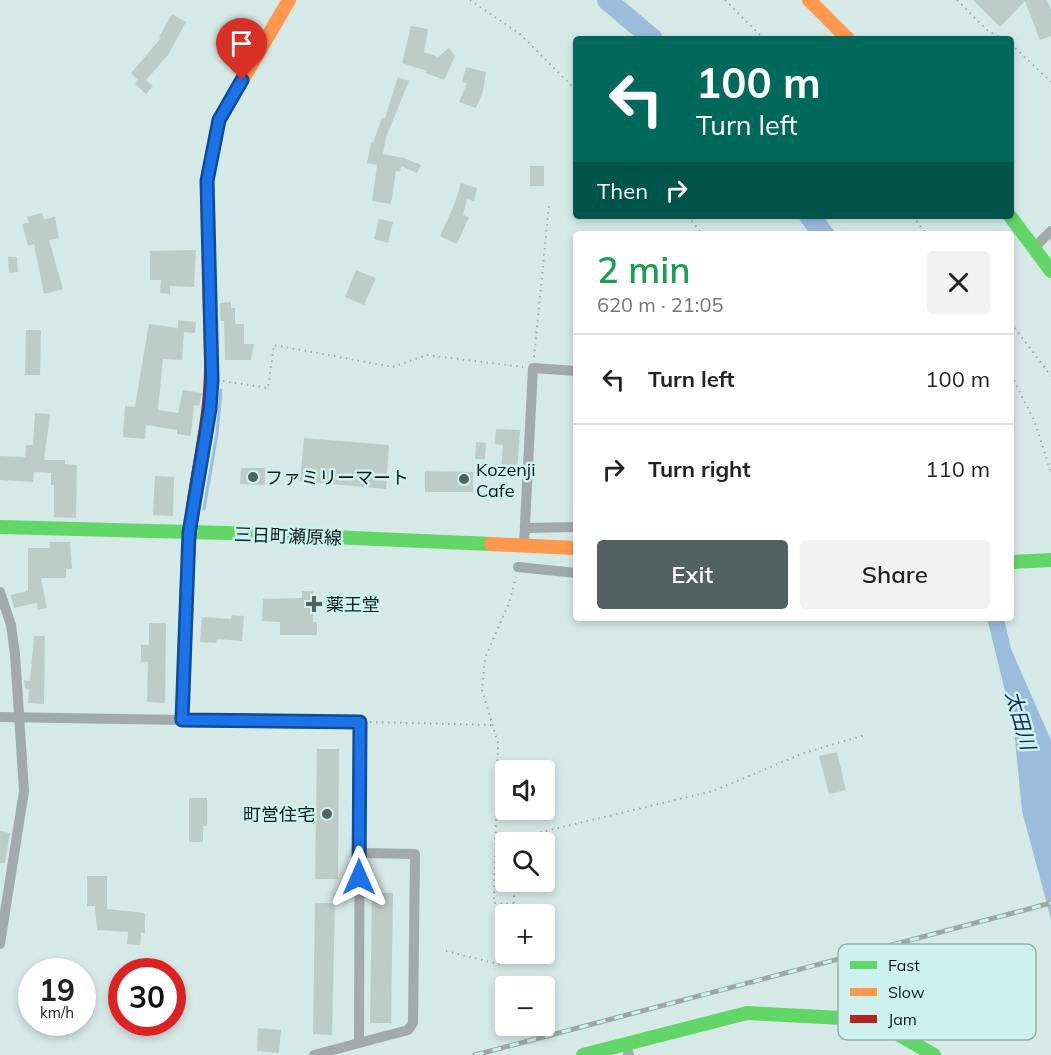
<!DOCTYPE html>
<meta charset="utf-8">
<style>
:root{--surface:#fff;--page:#f2f2f2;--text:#222;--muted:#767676;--line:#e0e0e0;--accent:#526260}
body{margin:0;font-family:Mulish,"Noto Sans JP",sans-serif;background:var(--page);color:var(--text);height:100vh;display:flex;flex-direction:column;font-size:22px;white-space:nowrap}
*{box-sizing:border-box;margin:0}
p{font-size:20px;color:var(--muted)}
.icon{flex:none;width:33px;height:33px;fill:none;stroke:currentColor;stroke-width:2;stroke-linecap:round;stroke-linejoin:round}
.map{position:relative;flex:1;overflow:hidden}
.details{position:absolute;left:573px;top:231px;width:441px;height:390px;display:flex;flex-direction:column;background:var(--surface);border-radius:6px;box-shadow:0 3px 9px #0003}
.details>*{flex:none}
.banner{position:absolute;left:573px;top:36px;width:441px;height:183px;border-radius:6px;box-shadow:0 3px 9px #0003;background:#00695c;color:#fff;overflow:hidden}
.tools{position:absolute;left:495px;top:760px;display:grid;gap:12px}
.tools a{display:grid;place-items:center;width:60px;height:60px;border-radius:6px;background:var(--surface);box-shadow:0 3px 9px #0003;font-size:30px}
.speed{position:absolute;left:18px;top:958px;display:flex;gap:12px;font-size:30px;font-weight:700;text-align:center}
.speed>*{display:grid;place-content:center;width:78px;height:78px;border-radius:50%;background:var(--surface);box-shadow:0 3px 9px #0003;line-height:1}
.speed small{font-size:15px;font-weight:400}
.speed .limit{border:9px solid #d22;background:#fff;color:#111}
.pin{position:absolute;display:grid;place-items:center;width:51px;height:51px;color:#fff;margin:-62px -26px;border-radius:50% 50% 50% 0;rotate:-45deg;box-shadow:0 0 6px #0007}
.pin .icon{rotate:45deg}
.me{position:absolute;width:66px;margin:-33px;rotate:0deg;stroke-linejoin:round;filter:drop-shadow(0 0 4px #0008)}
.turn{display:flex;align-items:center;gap:21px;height:126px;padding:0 24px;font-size:27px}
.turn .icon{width:78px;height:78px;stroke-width:2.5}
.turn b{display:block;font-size:42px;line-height:51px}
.then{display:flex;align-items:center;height:57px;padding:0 24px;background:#0003;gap:12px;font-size:22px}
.round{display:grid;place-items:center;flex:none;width:63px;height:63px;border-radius:6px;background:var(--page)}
.head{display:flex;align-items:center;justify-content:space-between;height:102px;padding:0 24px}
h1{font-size:36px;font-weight:600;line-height:45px;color:#1e9e55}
.cta{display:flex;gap:12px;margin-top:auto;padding:12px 24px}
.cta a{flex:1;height:69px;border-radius:6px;background:var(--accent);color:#fff;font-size:24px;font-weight:600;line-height:69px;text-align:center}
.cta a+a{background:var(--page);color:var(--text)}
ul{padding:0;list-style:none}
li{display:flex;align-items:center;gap:18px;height:90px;padding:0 24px;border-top:2px solid var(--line)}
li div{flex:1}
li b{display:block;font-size:22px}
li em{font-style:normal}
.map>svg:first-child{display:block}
.water{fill:#9cbcdc}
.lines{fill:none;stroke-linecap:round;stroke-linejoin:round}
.stream{stroke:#9cbcdc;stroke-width:3}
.river{stroke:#9cbcdc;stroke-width:20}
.building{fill:#beccc8}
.path{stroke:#9ea8a8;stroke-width:2;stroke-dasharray:1.5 4.5;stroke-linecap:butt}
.street{stroke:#a2aaab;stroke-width:10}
.fast{stroke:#63d668;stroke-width:14}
.slow{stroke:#ff974d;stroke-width:14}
.jam{stroke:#b3261e;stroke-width:14}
.rail-casing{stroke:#9ca8a7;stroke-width:5}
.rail{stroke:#cdf1ee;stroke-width:3;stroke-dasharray:9;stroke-linecap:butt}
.route-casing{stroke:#114b97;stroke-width:15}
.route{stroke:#1a73e8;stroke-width:10}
.poi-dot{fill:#526260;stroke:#cdf1ee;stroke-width:2}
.labels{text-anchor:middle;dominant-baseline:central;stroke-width:5;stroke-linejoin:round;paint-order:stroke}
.poi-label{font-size:18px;fill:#0b1918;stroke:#cdf1ee;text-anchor:start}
.street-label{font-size:18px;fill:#0b1918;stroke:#cdf1ee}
.water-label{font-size:20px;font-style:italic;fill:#042a55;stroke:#cdf1ee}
.key{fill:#cdf1ee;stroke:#93b0ae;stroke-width:1.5}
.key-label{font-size:16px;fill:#0b1918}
</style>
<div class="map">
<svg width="1051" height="1055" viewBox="0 0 1051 1055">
<rect width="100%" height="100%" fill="#d5e9e7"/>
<g class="water">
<polygon points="797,216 823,216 836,234 810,234"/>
<polygon points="987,618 1004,618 1011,649 1051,740 1051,919 1022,811 1014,728"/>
</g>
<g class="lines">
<polyline class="stream" points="204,509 217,434 221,390"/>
<polyline class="river" points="607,0 653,39"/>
</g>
<g class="building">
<polygon points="973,0 1047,0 1051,10 1051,36 1040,40 1025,1 1000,27"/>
<polygon points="172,14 186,22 168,55 146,80 153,86 146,94 135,84 138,80 131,73 161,38 159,37"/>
<polygon points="411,26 428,29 424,52 438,57 449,48 455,56 444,80 426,73 427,71 402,63"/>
<polygon points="466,67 486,72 483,91 476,108 459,102 467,83 462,82"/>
<polygon points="398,77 409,81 386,137 383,154 404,158 421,165 417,173 401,166 400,172 396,171 391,204 372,201 377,165 367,163 371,142 373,143 382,118 385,118"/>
<rect x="530" y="166" width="14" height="20"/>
<polygon points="461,183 477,188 474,201 467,199 463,215 469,217 457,244 440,236 455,203"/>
<polygon points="42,213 44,219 55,217 59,238 49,240 63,289 44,294 34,244 28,246 22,224 29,223 27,217"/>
<polygon points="379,219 393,222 388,243 374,239"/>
<polygon points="196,250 194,287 170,286 170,294 160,293 161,280 150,280 150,251"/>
<polygon points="8,257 17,257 18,272 9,273"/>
<polygon points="356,270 376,278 364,305 345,297"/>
<polygon points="231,302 231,308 235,308 235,324 244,324 244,344 254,344 251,360 225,360 224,321 220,321 220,303"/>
<polygon points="178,320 196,322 195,333 184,332 182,360 163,359 158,410 178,413 183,390 202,393 199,406 194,405 191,436 177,434 177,430 146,425 145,439 123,437 125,406 135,407 149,324 178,328"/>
<polygon points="26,330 41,330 40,375 25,375"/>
<polygon points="35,413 50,414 44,460 65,460 65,464 77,465 76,518 54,517 54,485 51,485 51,473 34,472 33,482 0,480 0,456 25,457 26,445 33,445"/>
<polygon points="496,429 520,430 517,473 501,472 503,445 495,444"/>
<polygon points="304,438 389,445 386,489 300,481"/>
<polygon points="476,442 486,443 485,459 475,459"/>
<polygon points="241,468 265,468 265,485 240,484"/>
<polygon points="425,471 473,472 473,492 425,492"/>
<polygon points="155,476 174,477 173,516 153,515"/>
<polygon points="50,542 70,542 72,569 66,569 66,578 41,578 47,608 38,610 37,603 14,608 11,595 28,591 28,548 50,548"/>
<polygon points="302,591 313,591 313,622 317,622 317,635 280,635 280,622 262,621 263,599 302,598"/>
<polygon points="232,615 244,616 242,641 217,639 216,643 200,642 202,617 231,619"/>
<polygon points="149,623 166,623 165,703 147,702 148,662 141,662 141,645 149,645"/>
<polygon points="34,636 45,636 44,704 28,703 29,689 25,688 24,680 30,681"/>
<polygon points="317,749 339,749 338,879 315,879"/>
<polygon points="837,752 846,790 829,794 819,756"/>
<polygon points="189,798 207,798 207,826 203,826 203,842 189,842"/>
<polygon points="0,831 10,833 5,863 0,863"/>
<polygon points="87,876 107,876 107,909 145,913 145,933 141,933 140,945 127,944 128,932 97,930 95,906 87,906"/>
<polygon points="372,893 393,893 391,1023 370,1023"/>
<polygon points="315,903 335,903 332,1035 313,1034"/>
<polygon points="258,1028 281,1030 279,1053 257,1051"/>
</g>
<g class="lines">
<g class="path">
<polyline points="470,0 520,34 576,90"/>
<polyline points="725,0 764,39"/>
<polyline points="957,0 987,30 1002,39"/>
<polyline points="1011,44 1051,82"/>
<polyline points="688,216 702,234"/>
<polyline points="913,216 926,234"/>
<polyline points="924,231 932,234"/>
<polyline points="1011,323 1051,376"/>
<polyline points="534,357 549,205"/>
<polyline points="1011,375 1034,420 1051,472"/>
<polyline points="223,381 268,388 274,345 393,367 427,355 523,367"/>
<polyline points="370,722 493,725"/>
<polyline points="520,843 525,836 713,791 804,753 865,735"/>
<polyline points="514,904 494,903 498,743 482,690 485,658 509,603 516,577"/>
<polyline points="513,915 515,882"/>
<polyline points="446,951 498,964 510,959 510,954"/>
</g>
<g class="street">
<polyline points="1034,248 1051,231"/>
<polyline points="527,528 576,527"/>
<polyline points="524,544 533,368 576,371"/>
<polyline points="518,567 576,573"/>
<polyline points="0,592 11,625 15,654 24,791 0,944"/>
<polyline points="0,717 182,720"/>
<polyline points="359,1041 360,722"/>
<polyline points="625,1043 629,1055"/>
<polyline points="314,1055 408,1030 413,1023 415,854 359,853"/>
</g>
<g class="fast">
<polyline points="1010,216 1051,271"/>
<polyline points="0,527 263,534 491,544"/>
<polyline points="188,555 182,720 360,722"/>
<polyline points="1011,562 1051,560"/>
<polyline points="583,1055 747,1013 860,1019 884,1026 934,1055"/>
</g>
<g class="slow">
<polyline points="809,0 848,39"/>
<polyline points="211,361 207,181 219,120 289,0"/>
<polyline points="491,544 576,548"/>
</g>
<path class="jam" d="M188 555C191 489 212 427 211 361"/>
<defs>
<polyline id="rail" points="475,1055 1051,903"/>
</defs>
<use href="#rail" class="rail-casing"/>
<use href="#rail" class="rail"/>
</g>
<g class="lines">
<defs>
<polyline id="route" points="242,80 219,120 207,181 212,380 210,409 189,533 182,720 360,722 359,877"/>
</defs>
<use href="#route" class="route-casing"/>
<use href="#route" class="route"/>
</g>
<g class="poi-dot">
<circle cx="253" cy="477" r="6"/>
<circle cx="464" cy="479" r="6"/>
<path d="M311 595h6v6h6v6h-6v6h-6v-6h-6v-6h6z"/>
<circle cx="327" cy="814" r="6"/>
</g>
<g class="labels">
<g class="poi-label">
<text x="476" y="469">Kozenji<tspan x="476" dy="21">Cafe</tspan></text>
<text x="265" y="477">ファミリーマート</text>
<text x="326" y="604">薬王堂</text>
<text x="315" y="814" text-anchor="end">町営住宅</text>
</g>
<g class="street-label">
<text transform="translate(288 536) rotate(2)">三日町瀬原線</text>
</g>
<g class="water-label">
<text transform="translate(1021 720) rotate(74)">太田川</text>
</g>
</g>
<rect x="838" y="944" width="198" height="96" rx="9" class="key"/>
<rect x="850" y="961" width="27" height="8" fill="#63d668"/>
<rect x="850" y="988" width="27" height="8" fill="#ff974d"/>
<rect x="850" y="1015" width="27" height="8" fill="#b3261e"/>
<g class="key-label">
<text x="888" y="971">Fast</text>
<text x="888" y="998">Slow</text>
<text x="888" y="1025">Jam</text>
</g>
</svg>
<div class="tools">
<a><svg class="icon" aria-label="sound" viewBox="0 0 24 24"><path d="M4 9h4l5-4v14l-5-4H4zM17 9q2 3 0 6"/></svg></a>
<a><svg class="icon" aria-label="search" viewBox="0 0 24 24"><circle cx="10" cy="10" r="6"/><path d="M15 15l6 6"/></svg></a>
<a>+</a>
<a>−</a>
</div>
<div class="speed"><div>19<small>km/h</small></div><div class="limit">30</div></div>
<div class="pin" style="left:242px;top:80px;background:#d93025"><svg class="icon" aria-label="arrive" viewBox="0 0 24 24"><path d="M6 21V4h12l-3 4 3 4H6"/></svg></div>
<svg class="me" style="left:359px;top:877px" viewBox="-20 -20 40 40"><path d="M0-17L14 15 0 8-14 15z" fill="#1a73e8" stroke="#fff" stroke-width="4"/></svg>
<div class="banner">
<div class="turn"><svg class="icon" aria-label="left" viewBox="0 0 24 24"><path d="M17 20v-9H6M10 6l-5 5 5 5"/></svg><div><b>100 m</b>Turn left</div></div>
<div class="then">Then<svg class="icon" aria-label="right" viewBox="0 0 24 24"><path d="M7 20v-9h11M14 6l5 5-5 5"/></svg></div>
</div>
<section class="details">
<div class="head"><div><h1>2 min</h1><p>620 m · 21:05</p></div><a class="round"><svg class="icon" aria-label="close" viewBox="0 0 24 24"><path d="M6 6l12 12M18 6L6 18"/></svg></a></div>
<ul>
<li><svg class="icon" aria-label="left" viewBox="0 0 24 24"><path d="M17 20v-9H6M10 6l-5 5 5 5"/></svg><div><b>Turn left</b></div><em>100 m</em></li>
<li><svg class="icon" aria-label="right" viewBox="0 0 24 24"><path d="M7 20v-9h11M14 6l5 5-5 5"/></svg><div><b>Turn right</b></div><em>110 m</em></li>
</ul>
<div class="cta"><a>Exit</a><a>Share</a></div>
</section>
</div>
